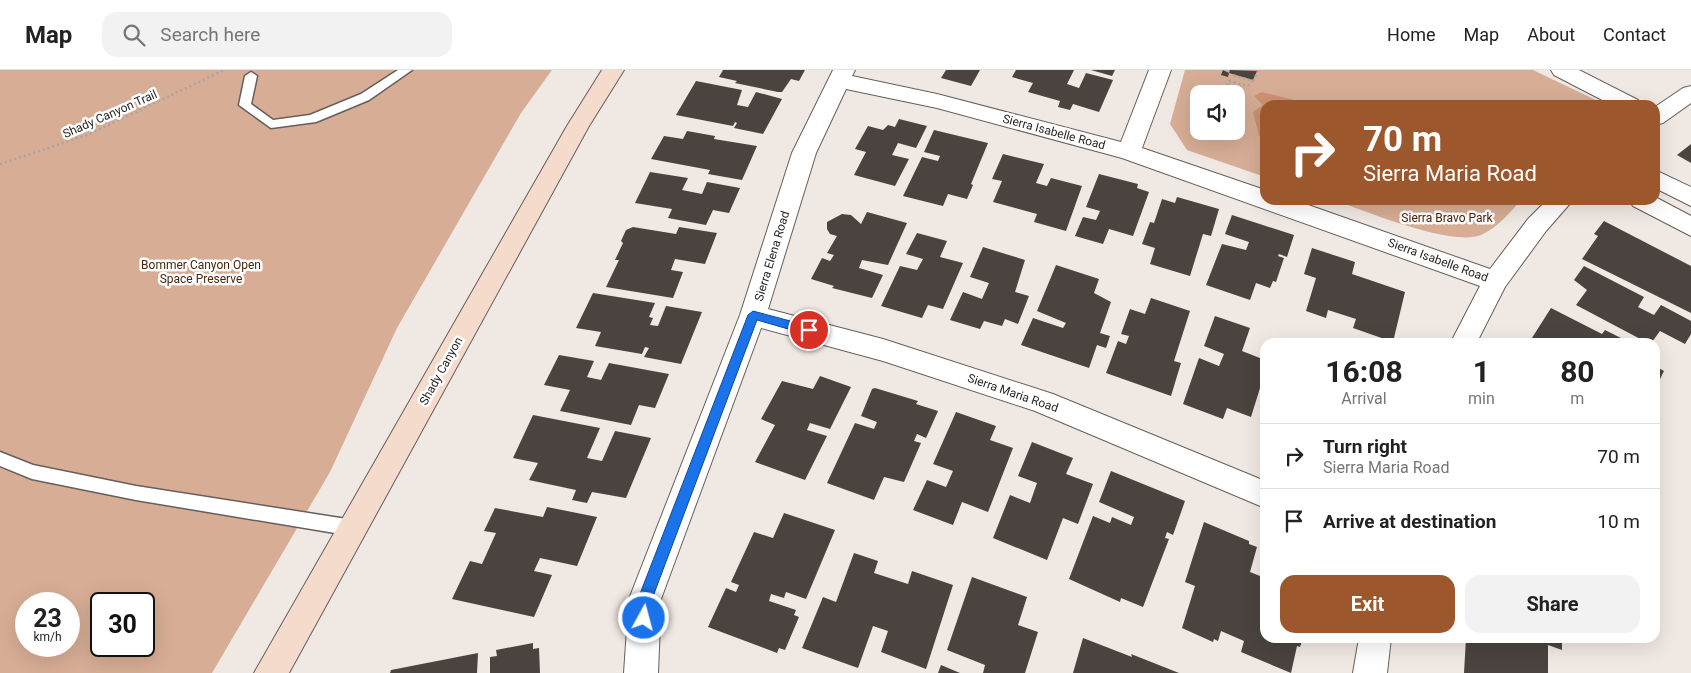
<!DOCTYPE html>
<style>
:root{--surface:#fff;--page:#f2f2f2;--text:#222;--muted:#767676;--line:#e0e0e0;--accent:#9d572c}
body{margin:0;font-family:Roboto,sans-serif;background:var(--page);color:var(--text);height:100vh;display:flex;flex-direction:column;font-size:19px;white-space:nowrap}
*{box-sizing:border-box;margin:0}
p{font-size:16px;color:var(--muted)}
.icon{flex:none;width:28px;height:28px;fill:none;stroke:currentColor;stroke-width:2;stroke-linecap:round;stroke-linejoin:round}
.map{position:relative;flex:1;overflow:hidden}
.panel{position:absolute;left:1260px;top:268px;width:400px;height:305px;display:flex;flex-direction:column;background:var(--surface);border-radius:15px;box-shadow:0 5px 20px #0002}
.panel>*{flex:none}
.hud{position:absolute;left:1260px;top:30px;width:400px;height:105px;border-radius:15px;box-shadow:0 5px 20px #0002;background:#9d572c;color:#fff;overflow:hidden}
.fabs{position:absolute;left:1190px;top:15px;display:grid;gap:10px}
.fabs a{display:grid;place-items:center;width:55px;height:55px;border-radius:10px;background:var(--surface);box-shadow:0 5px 20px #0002;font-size:25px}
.speed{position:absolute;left:15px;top:522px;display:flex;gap:10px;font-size:25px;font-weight:700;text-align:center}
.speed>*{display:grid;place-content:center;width:65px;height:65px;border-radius:50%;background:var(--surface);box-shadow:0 5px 20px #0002;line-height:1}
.speed small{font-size:12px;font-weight:400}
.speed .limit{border:2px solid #111;border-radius:8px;background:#fff;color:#111}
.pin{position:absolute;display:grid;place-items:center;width:42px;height:42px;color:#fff;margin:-21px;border:2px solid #fff;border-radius:50%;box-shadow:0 1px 5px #0007}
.me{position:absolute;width:55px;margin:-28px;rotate:7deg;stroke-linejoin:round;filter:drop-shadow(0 0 4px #0008)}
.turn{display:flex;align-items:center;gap:18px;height:105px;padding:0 20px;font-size:22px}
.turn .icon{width:65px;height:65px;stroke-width:2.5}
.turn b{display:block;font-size:35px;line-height:42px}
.eta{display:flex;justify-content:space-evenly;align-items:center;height:85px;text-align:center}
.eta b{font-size:30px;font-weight:700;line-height:35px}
.action{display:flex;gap:10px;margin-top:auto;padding:10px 20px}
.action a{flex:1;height:58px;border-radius:15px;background:var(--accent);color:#fff;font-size:20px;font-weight:700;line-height:58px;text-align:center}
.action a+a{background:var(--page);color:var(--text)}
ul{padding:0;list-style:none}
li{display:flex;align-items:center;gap:15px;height:65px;padding:0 20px;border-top:1px solid var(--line)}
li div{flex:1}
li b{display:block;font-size:19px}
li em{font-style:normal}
header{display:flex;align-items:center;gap:30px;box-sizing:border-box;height:70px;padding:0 25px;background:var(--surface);border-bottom:1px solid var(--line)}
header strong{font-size:24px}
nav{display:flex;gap:28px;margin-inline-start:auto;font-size:18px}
.search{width:350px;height:45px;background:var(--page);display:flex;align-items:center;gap:12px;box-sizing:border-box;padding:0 18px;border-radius:15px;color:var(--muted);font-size:19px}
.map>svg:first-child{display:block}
.green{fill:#d7ad95;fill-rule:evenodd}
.water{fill:#ce9270}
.building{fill:#4a433f}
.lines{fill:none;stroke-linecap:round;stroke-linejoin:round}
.lane-casing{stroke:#665f5b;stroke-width:3}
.street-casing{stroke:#665f5b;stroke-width:2}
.secondary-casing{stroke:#665f5b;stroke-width:2}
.path{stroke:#aba5a1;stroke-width:2.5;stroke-dasharray:2 3;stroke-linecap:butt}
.lane{fill:#fff;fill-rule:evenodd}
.street{fill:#fff;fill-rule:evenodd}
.secondary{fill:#f5dbcb;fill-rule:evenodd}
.route{fill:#1a73e8;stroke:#114b97}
.labels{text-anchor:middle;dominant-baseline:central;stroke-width:5;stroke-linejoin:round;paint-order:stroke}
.street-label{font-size:12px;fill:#292624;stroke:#fff}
.park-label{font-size:12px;fill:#4c250b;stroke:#fff}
</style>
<header>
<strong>Map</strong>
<div class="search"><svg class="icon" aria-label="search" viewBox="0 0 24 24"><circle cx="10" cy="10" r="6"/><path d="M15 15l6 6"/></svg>Search here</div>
<nav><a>Home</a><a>Map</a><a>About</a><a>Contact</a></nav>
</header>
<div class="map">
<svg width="1691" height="603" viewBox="0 0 1691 603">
<rect width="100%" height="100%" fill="#f0e8e3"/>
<g class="green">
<path d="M0 0H552L521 43 397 258 330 402 212 603H0ZM26 534H69V576H26ZM101 534H144V576H101Z"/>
<path d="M1185 0H1533L1596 30 1599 35H1265V107L1187 80 1170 54ZM1199 24H1236V61H1199Z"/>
<path d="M1334 130H1521C1509 144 1498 157 1481 165 1452 177 1365 141 1334 130Z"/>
</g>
<polygon class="water" points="1262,22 1294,30 1295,35 1265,35 1265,68 1259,66 1253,42 1263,35 1254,26"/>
<g class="building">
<polygon points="723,0 805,0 799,11 791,9 782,22 778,22 735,13 737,11 719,7"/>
<polygon points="946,0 980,0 971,16 941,8"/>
<polygon points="1016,0 1074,0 1067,14 1079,18 1086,3 1113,10 1099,42 1073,34 1070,40 1058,37 1060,31 1028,22 1033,13 1012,7"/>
<polygon points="1091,0 1115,0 1112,6"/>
<polygon points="1223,0 1229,3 1230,0 1257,1 1253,10 1229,3 1228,7 1221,5"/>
<polygon points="696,11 742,20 737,35 748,37 756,22 782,29 763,64 734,58 737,53 735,52 733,56 676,45"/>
<polygon points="899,49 927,56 916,78 898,73 892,85 909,89 895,116 854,105 866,82 855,79 868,56 883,60 888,55 895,57"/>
<polygon points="934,60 988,73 971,114 973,115 967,129 948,124 943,136 903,126 922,87 938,91 940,86 924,82"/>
<polygon points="687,61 715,66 714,69 757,76 742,110 708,104 710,100 651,89 664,66 683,69"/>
<polygon points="1691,74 1691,93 1677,85"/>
<polygon points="1003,84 1044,94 1036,113 1047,116 1051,108 1082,116 1066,161 1034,152 1037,144 993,132 1002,111 992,109"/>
<polygon points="650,102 688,108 682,120 702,124 707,112 740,118 729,143 713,140 706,155 668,148 672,139 635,133"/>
<polygon points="1099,104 1138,114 1137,118 1149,122 1133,166 1109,159 1103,174 1075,166 1083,147 1096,150 1100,141 1086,137"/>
<polygon points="1177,127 1219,139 1211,166 1203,164 1190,206 1150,194 1155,178 1142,174 1150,152 1154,153 1162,129 1175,133"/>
<polygon points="867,142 907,153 888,195 862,190 859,198 883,205 872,228 832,218 834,216 811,209 822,188 830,191 834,185 827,183 837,166 830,164 827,159 827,152 842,144 851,145 861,154"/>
<polygon points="1232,145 1294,165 1287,187 1279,184 1278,186 1284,188 1276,212 1273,211 1270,218 1256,213 1250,230 1206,215 1222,174 1246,180 1249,172 1225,164"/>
<polygon points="1604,151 1691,196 1691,243 1582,189 1598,166 1594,164"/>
<polygon points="633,157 676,164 679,157 717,163 705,194 675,189 671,200 683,202 673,228 606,217 619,190 615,190 623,173 621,171 626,160"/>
<polygon points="917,163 947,171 940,187 963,193 943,239 928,235 922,248 881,236 900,196 917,200 923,189 906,184"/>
<polygon points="983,177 1025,190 1015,222 1029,226 1018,254 1005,249 1002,256 984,251 980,259 950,250 963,222 982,229 989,213 970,207"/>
<polygon points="1312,178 1355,192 1352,204 1405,222 1393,272 1353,258 1356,249 1328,240 1326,248 1306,241 1316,208 1304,204"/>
<polygon points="1056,195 1099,209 1094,223 1111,232 1100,263 1110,266 1106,278 1097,275 1089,298 1021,275 1033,248 1063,258 1066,253 1037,241"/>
<polygon points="1584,196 1644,227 1638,237 1654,245 1661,235 1691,251 1691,264 1685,274 1660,261 1652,272 1646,272 1576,235 1587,220 1574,210"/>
<polygon points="593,223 655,233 649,247 653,248 650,255 658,256 666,236 702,242 681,294 644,287 649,278 645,277 642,284 595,276 601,262 576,258"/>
<polygon points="1151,228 1190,241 1174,291 1181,293 1171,326 1106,303 1118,271 1126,274 1129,266 1121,264 1130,239 1145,244"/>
<polygon points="1551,238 1602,264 1605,260 1629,272 1530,271"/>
<polygon points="1215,246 1250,258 1242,281 1265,290 1265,302 1251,347 1227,338 1223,349 1183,334 1199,288 1219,296 1224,284 1204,276"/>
<polygon points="559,285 594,291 587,307 601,310 609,293 669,304 655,338 639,335 631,355 560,341 570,320 544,315"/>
<polygon points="1655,296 1664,301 1655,319"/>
<polygon points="820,306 851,317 830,359 810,353 807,360 827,366 805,410 755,392 775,355 761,349 782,311 813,319"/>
<polygon points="875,318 918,331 916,334 938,341 926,368 917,364 914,371 921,373 904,412 884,407 874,430 827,413 855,353 874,359 877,352 861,346 872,319"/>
<polygon points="956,342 996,356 990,370 1013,378 988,442 962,432 953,455 913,440 927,410 946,417 953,401 933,394"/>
<polygon points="533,345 600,358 587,388 602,391 615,361 651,368 626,428 592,422 587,433 572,430 576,420 529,410 538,393 513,388"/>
<polygon points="1032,372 1073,388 1066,404 1093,414 1078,454 1063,448 1047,490 993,468 1010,425 1030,433 1037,413 1018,406"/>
<polygon points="1111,401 1185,431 1173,465 1167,462 1165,468 1169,469 1143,537 1121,528 1120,532 1069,509 1093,446 1110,453 1112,447 1131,455 1134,447 1099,432"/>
<polygon points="547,437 597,447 577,496 540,488 534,501 552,505 534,547 452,529 470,491 482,494 496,463 484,461 495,438 543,447"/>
<polygon points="784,443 835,460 806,529 786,522 784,528 771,524 769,531 796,540 794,545 799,547 785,580 779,578 777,583 708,557 726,518 736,522 739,515 731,512 754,462 773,468"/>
<polygon points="1204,452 1249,471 1249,474 1257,477 1250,502 1265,508 1265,568 1303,568 1300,577 1297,576 1291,603 1241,582 1244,571 1221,561 1218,571 1214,569 1213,572 1182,558 1195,516 1185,512"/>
<polygon points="854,483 878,491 874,503 908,514 912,501 953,515 926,599 881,582 888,561 873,556 858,598 802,578 823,527 836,532"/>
<polygon points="972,507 1027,527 1018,555 1038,562 1025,603 983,603 985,595 947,580"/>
<polygon points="1083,568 1132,587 1131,584 1179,603 1073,603"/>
<polygon points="1466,568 1562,568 1562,580 1548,575 1548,603 1464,603"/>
<polygon points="533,573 533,579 539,578 540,603 490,603 490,587 497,586 496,580"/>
<polygon points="478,583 477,603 390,603 391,600"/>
<polygon points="941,595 960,603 938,603"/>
</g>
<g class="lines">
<defs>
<g id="lane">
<polygon points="398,0 412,0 369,30 316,52 271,58 239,35 245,6 251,2 257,6 251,34 273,50 310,45 361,24"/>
<polygon points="0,382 33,395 136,416 353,450 359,453 361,458 359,463 353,466 136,430 32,409 0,396"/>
</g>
<g id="street">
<polygon points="833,0 855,0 852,6 937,24 1121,72 1149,0 1171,0 1142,78 1265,120 1265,130 1294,130 1490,199 1528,149 1547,130 1573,130 1546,161 1505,217 1477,272 1451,272 1480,216 1122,88 937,38 846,19 816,83 768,239 883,269 1053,324 1265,411 1265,438 1035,341 883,291 761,258 661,529 658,603 624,603 629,529 740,245 792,83"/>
<polygon points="1551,0 1579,0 1638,30 1641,35 1612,35 1554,5"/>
<polygon points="1691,16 1691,33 1663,53 1655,55 1655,37 1683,18"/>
<polygon points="1655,100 1691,117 1691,136 1655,118"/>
<polygon points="1655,127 1691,146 1691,166 1633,136 1629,130 1655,130"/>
<polygon points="1359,568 1391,568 1387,603 1353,603"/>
</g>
<polygon id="secondary" points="602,0 624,0 589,56 289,603 254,603 567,56"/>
</defs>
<use href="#lane" class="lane-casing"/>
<use href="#street" class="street-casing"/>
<use href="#secondary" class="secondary-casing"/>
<g class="path">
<polyline points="1253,11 1259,0"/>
<polyline points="1197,19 1224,23 1229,11 1248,16 1253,11 1232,5"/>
<polyline points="0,94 87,65 224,0"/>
</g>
<use href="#lane" class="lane"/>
<use href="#street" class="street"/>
<use href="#secondary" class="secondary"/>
</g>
<polygon class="route" points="753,241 809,256 815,260 809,265 757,250 652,529 649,552 644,554 639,552 637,548 638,529 748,245"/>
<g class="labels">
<g class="street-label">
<text transform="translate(110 44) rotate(-24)">Shady Canyon Trail</text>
<text transform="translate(1054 62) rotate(15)">Sierra Isabelle Road</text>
<text transform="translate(772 186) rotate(-73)">Sierra Elena Road</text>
<text transform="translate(1438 190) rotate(20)">Sierra Isabelle Road</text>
<text transform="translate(441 301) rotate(-61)">Shady Canyon</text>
<text transform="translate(1013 323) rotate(19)">Sierra Maria Road</text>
</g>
<g class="park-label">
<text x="1447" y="148">Sierra Bravo Park</text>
<text x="201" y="195">Bommer Canyon Open<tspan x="201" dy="14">Space Preserve</tspan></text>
</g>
</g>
</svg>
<div class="fabs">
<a><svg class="icon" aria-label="sound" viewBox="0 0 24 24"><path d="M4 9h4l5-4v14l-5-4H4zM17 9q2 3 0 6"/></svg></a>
</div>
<div class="speed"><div>23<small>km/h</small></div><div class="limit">30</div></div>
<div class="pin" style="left:809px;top:260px;background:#d93025"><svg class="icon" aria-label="arrive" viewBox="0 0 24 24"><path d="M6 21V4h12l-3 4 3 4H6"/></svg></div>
<svg class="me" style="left:644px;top:548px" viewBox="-20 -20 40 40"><circle r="17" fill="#1a73e8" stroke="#fff" stroke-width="3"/><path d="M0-11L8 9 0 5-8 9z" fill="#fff"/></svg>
<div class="hud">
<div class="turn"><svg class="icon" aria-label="right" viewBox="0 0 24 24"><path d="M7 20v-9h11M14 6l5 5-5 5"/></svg><div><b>70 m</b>Sierra Maria Road</div></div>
</div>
<section class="panel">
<div class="eta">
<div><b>16:08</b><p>Arrival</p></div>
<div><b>1</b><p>min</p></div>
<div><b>80</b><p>m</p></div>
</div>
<ul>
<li><svg class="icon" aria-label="right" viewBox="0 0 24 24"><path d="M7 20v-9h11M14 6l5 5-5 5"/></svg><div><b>Turn right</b><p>Sierra Maria Road</p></div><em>70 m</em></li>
<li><svg class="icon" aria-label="arrive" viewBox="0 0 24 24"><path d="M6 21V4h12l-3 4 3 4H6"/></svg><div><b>Arrive at destination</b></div><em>10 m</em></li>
</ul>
<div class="action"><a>Exit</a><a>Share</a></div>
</section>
</div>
